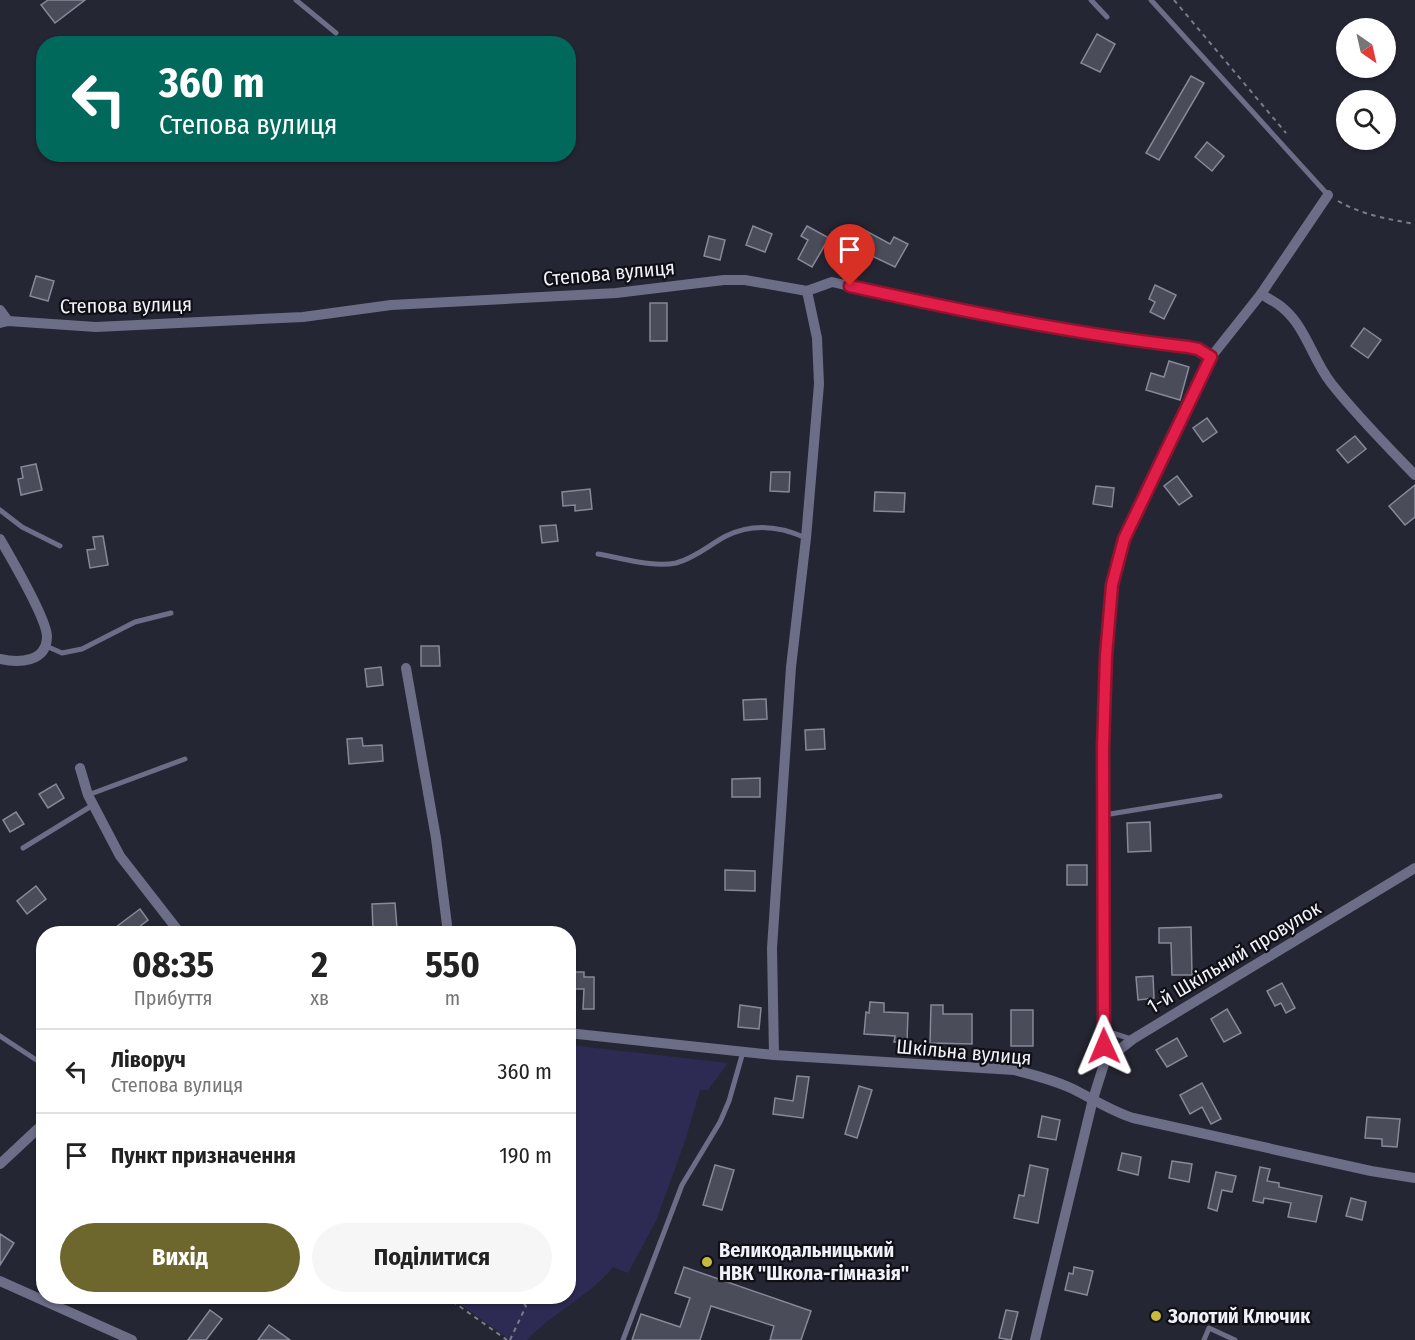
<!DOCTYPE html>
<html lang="uk">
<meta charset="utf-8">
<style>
:root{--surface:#fff;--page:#f6f6f6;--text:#222;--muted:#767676;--line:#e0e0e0;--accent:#6d672d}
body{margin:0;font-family:"Fira Sans Condensed",sans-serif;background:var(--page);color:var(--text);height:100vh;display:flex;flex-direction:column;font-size:22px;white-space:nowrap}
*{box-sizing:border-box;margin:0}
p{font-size:20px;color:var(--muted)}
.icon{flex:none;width:33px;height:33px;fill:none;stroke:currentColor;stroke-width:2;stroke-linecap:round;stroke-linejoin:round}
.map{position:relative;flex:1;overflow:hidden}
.details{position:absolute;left:36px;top:926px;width:540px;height:378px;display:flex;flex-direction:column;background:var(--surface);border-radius:24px;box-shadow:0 2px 4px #0004}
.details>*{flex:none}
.guide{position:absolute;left:36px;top:36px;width:540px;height:126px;border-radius:24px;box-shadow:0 2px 4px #0004;background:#00695c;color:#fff;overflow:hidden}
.needle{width:39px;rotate:146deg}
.tools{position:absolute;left:1336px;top:18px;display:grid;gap:12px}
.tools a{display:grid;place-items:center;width:60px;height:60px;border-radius:50%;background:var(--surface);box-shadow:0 2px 4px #0004;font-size:30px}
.pin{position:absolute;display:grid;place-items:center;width:51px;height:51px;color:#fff;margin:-62px -26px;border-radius:50% 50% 50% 0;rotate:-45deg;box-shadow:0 0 6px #0007}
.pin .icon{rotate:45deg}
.me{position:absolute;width:66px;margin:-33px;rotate:359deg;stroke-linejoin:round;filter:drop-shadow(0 0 4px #0008)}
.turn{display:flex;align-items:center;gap:21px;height:126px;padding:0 24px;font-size:27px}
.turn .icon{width:78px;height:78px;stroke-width:2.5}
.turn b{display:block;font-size:42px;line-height:51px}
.eta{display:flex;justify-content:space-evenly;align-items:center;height:102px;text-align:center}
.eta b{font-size:36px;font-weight:700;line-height:42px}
.cta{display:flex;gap:12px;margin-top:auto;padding:12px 24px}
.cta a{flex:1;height:69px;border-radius:36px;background:var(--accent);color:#fff;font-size:24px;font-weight:700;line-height:69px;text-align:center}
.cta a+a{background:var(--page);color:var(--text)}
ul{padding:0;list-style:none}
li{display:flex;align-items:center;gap:18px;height:84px;padding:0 24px;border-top:2px solid var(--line)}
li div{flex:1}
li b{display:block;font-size:22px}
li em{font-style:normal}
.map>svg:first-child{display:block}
.green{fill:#2d2b53}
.building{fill:#4b4c5a;stroke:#878898;stroke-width:1.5}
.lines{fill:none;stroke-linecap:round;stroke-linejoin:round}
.path{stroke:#7b7c88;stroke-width:2;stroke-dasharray:4.5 4.5;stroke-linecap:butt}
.service{stroke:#6c6d87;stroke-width:5}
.minor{stroke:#6c6d87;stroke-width:10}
.route-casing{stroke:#92132f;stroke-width:15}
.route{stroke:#e11d48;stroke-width:10}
.poi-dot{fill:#c8bb3b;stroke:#0f0f15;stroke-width:2}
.labels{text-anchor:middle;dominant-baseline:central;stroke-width:4.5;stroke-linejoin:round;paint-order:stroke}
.street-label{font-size:20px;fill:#f0f1fa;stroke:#0f0f15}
.poi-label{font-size:20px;font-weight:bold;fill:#f0f1fa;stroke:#0f0f15;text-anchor:start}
</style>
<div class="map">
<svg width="1415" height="1340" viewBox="0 0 1415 1340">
<rect width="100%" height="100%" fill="#252633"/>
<path class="green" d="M569 1045 728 1063 708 1090H700L685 1141 656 1221 628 1273 613 1267C589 1297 553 1312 527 1340H510L449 1296H568Z"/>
<g class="building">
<polygon points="48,0 85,0 55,23 41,5"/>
<polygon points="1097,34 1115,44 1100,72 1081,63"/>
<polygon points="1191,76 1204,83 1159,160 1146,153"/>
<polygon points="1207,142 1224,156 1212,171 1195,157"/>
<polygon points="753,226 772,234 765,252 746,245"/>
<polygon points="807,226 829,238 812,267 798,259 808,240 801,236"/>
<polygon points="857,226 890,244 894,237 908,244 895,267 847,244"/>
<polygon points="709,236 725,240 720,260 704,256"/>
<polygon points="36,276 54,281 48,301 30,296"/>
<polygon points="1155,285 1176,295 1164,319 1150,312 1155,302 1149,299"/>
<rect x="650" y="303" width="17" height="38"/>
<polygon points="1364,328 1381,340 1368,358 1351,346"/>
<polygon points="1169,361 1189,367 1180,400 1146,390 1151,373 1164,377"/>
<polygon points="1207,418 1217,432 1203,442 1193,428"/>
<polygon points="1355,436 1366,449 1348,463 1337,450"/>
<polygon points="36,464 42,490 21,495 18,479 23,478 21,467"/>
<polygon points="771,472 790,472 789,492 770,491"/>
<polygon points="1177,476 1192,496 1179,505 1164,486"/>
<polygon points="1415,485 1415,517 1405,525 1389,506"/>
<polygon points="1096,486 1114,488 1112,507 1093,504"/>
<polygon points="590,489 592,509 575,511 575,505 563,506 562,492"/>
<polygon points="875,492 905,493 904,512 874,511"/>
<polygon points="556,525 558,541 542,543 540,526"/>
<polygon points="103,536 108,565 90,568 87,550 95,549 93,537"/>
<polygon points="421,646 439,646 440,666 421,666"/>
<polygon points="381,667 383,685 367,687 365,669"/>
<polygon points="766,699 767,719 744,720 743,700"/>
<polygon points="824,729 825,749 806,750 805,730"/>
<polygon points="362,738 363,746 382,745 383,761 349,764 347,739"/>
<polygon points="760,778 760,797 732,797 732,779"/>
<polygon points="56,784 64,798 48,808 39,794"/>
<polygon points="16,812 24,824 10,832 3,820"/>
<polygon points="1150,822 1151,851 1128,852 1127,823"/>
<rect x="1067" y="865" width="20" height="20"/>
<polygon points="725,870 755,871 755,891 725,890"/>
<polygon points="36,886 46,899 27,914 17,901"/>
<polygon points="395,903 397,928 373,930 372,904"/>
<polygon points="140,909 148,920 131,933 108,933"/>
<polygon points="1191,927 1192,975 1172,975 1171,943 1159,943 1159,928"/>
<polygon points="568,972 584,972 584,977 594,977 594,1009 583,1009 584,989 568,989"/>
<polygon points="1153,976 1154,998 1138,1000 1136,977"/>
<polygon points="1282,983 1295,1008 1286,1013 1281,1003 1275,1006 1267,991"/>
<polygon points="870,1002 884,1003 884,1012 908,1013 907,1042 894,1042 895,1036 864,1034 866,1012 869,1013"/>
<polygon points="740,1005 761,1008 759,1029 738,1027"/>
<polygon points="931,1005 943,1005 943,1014 972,1014 972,1044 930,1043"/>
<polygon points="1227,1009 1241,1033 1224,1042 1211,1019"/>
<rect x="1011" y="1010" width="22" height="36"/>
<polygon points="1177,1038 1187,1056 1167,1067 1156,1050"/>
<polygon points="797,1076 809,1077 803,1118 773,1114 775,1098 793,1101"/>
<polygon points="1202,1083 1221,1119 1211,1124 1202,1107 1190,1114 1180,1095"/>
<polygon points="859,1086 872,1090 857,1138 845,1134"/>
<polygon points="1042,1116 1060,1120 1056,1140 1038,1137"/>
<polygon points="1367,1117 1400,1119 1397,1147 1382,1146 1382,1139 1365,1138"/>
<polygon points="1122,1153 1141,1157 1138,1175 1118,1170"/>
<polygon points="1172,1161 1192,1164 1189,1182 1169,1178"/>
<polygon points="715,1165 734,1170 722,1210 703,1205"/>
<polygon points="1030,1165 1048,1169 1038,1223 1014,1218 1019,1195 1024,1196"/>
<polygon points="1260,1167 1270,1169 1267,1181 1279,1183 1279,1187 1322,1196 1316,1222 1288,1217 1291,1203 1264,1198 1263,1203 1253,1201"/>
<polygon points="1216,1172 1236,1176 1232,1192 1222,1190 1217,1211 1208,1208"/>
<polygon points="1351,1198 1366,1202 1362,1220 1346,1216"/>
<polygon points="0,1234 14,1243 0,1265"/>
<polygon points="684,1267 811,1311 801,1340 770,1340 774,1326 711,1306 700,1340 632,1340 641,1314 680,1327 690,1298 675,1293"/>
<polygon points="1074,1267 1093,1271 1087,1295 1065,1290 1069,1273 1073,1274"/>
<polygon points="210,1310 222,1319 206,1340 188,1340"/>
<polygon points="1006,1310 1018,1312 1011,1340 999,1338"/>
<polygon points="269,1325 290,1340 258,1340"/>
</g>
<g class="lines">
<g class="path">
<polyline points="1174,0 1286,133"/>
<path d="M1338 201C1362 215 1388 219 1415 224"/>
<polyline points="445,1296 507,1340"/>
<polyline points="510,1340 526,1306 517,1296"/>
</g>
<g class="service">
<polyline points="296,0 336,33"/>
<polyline points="1091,0 1107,17"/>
<polyline points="1151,0 1328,195"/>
<polyline points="0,510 22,527 60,546"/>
<path d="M598 554C621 558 654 568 676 563 695 558 709 545 726 536 752 523 780 526 806 538"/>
<polyline points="46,646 62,653 82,649 135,622 171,613"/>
<polyline points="88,795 185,759"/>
<polyline points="1104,815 1220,796"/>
<polyline points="23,848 93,805"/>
<polyline points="1106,1031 1131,1039"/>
<polyline points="0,1036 44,1065"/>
<polyline points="623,1340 682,1185 720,1122 729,1101 743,1052"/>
<polyline points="1204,1340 1209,1328 1235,1340"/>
</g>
<g class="minor">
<path d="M1261 294C1269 299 1278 303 1284 309 1306 328 1313 360 1331 383 1357 416 1386 445 1415 475"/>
<polyline points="0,310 8,321"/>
<polyline points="0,323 8,321 96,327 303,317 391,305 616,293 724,280 745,280 807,291 832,282 906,299 1110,338 1188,347 1198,349 1211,357"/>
<path d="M0 539C11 558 46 617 47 636 47 663 18 663 0 659"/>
<polyline points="406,668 436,838 448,933"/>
<polyline points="80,768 88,795 120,856 180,933"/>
<path d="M568 1033 774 1055 1014 1070C1034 1075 1054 1080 1073 1089 1093 1099 1111 1111 1133 1118L1371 1171 1415 1178"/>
<polyline points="774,1055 772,948 791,667 806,538 819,384 817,338 807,291"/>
<polyline points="1105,1061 1103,748 1105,656 1109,609 1117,562 1132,520 1211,357 1261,294 1328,195"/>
<polyline points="0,1164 44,1123"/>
<polyline points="0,1281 132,1340"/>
<polyline points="1035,1340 1093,1099 1105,1061 1133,1039 1415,868"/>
</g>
</g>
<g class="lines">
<defs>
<path id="route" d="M850 286C962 311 1075 334 1188 347L1198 349 1211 357 1124 539 1112 585 1106 656 1103 748 1104 1046"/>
</defs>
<use href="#route" class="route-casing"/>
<use href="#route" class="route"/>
</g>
<g class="poi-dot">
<circle cx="707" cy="1262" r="6"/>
<circle cx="1156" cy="1316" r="6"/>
</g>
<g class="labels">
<g class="street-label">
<text transform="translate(609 273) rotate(-5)">Степова вулиця</text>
<text transform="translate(126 305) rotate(-1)">Степова вулиця</text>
<text transform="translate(1234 957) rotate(-31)">1-й Шкільний провулок</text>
<text transform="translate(964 1052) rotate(5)">Шкільна вулиця</text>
</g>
<g class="poi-label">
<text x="719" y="1250">Великодальницький<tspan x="719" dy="23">НВК "Школа-гімназія"</tspan></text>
<text x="1168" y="1316">Золотий Ключик</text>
</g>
</g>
</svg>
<div class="tools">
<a><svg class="needle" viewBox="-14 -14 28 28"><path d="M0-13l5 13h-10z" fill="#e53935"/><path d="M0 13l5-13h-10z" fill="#767676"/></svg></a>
<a><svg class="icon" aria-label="search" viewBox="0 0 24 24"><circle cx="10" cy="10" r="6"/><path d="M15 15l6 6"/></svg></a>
</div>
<div class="pin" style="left:850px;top:286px;background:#d93025"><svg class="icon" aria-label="arrive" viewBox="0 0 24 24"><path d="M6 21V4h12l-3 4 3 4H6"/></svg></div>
<svg class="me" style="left:1104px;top:1046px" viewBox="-20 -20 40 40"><path d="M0-17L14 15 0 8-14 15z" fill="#e11d48" stroke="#fff" stroke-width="4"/></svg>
<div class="guide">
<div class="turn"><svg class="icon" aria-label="left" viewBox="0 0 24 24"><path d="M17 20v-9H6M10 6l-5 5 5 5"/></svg><div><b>360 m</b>Степова вулиця</div></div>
</div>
<section class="details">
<div class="eta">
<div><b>08:35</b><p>Прибуття</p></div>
<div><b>2</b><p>хв</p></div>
<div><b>550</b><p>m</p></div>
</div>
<ul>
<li><svg class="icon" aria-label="left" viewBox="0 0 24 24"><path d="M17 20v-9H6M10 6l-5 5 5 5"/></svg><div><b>Ліворуч</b><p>Степова вулиця</p></div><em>360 m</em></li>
<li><svg class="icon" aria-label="arrive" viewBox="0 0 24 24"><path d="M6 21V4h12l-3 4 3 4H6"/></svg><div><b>Пункт призначення</b></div><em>190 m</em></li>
</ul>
<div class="cta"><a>Вихід</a><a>Поділитися</a></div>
</section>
</div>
